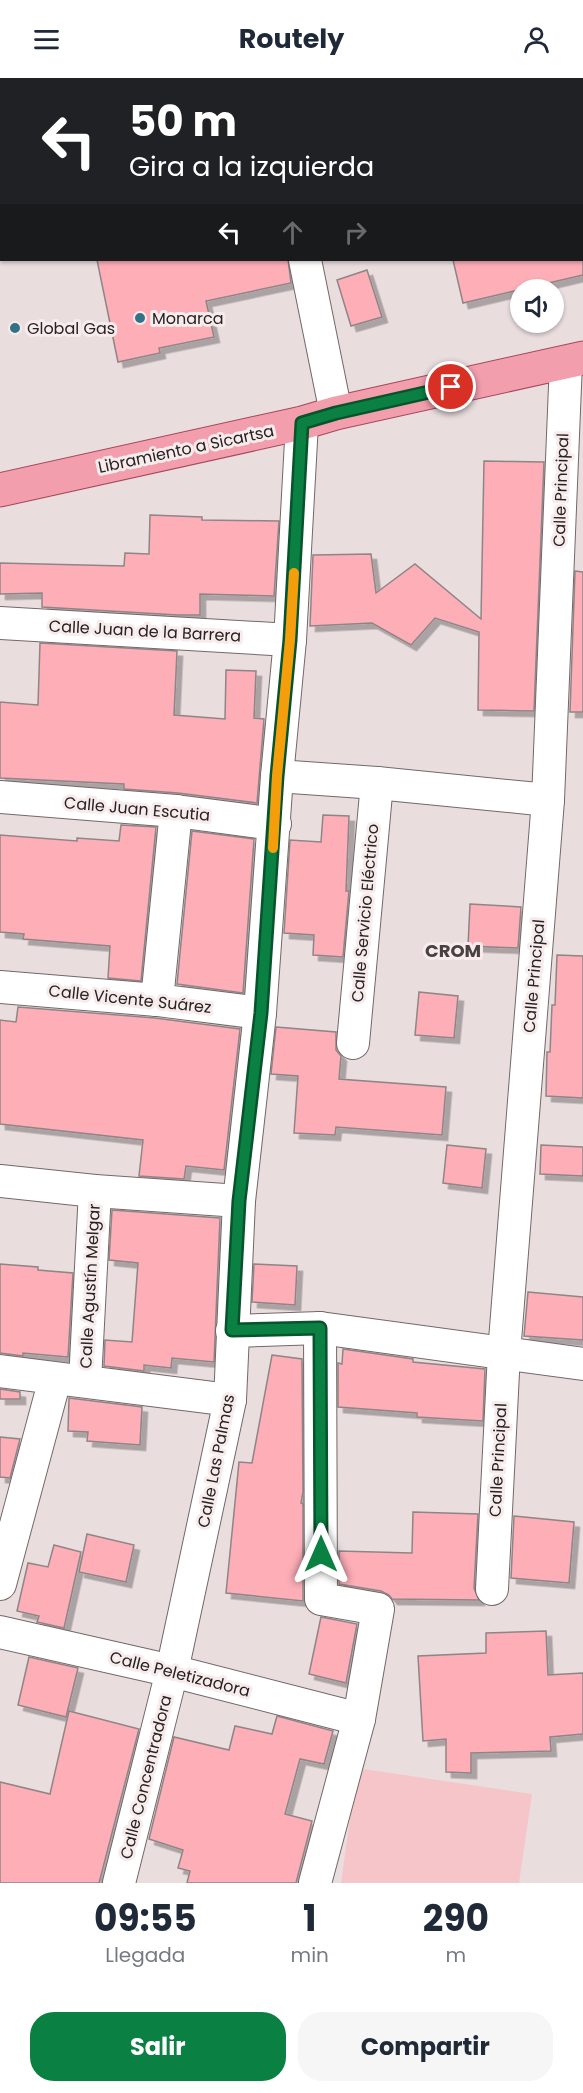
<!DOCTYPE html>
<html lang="es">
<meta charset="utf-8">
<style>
:root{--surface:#fff;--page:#f6f6f7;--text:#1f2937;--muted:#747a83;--accent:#0b8043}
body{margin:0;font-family:Poppins,sans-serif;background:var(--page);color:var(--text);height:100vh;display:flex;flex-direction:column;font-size:22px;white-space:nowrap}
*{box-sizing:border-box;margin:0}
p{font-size:20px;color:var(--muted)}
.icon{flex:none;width:33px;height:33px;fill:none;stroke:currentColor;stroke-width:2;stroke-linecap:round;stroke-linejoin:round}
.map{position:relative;height:1805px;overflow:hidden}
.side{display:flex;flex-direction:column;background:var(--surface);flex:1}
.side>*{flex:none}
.top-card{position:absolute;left:0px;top:0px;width:584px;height:183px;box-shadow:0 2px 4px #0004;background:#202124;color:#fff;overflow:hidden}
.tools{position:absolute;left:510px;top:201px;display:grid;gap:12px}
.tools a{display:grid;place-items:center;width:54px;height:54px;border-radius:50%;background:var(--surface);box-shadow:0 2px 4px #0004;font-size:30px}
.pin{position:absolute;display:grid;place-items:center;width:51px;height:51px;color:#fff;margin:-26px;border:3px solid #fff;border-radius:50%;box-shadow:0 2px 6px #0007}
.me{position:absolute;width:66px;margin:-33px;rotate:0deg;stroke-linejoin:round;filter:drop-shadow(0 0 4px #0008)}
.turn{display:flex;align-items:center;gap:21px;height:126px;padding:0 30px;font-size:27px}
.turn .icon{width:78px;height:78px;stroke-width:2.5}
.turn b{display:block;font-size:42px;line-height:51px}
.lanes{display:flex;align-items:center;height:57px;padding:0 30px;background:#0003;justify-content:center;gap:30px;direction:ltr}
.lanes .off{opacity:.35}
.eta{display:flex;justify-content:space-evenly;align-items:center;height:102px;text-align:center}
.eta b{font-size:36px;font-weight:700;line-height:42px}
.button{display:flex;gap:12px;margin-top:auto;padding:12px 30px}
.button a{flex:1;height:69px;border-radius:24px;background:var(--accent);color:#fff;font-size:24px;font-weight:700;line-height:69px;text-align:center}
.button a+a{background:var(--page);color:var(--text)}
header{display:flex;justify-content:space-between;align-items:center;height:78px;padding:0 30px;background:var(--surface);font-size:27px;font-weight:700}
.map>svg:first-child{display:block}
.green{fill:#f5c5ca}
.building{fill:#fdaeb7;stroke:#908586;stroke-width:1.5;filter:url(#shadow)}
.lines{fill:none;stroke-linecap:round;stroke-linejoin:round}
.minor-casing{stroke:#736869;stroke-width:34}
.major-casing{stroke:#a6485a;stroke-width:35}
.minor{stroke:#fff;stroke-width:32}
.major{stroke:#f39ead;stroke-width:33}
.route-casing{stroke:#07532c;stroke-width:15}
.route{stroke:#0b8043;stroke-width:10}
.slow{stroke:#f59e0b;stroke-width:10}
.poi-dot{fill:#327286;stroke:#f7ebeb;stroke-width:2}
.labels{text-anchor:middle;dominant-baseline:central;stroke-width:6;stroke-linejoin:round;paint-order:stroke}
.poi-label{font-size:16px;fill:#272223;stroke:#f7ebeb;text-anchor:start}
.street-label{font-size:16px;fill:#272223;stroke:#f7ebeb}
.neighbourhood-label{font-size:18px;font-weight:bold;fill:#494041;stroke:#f7ebeb}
</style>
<header><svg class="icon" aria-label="menu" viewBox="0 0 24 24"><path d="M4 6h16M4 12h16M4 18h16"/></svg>Routely<svg class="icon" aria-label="person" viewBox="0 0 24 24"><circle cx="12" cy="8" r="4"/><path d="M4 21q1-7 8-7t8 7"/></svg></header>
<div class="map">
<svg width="583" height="1805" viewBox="0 0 583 1805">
<defs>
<filter id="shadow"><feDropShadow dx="5.5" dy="5.5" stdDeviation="0" flood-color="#0004"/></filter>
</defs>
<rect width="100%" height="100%" fill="#e9ddde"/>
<g class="green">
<polygon points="0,0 210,0 210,1 2,2 0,79"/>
<polygon points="357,1690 532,1716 519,1805 341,1805"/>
</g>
<g class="building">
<polygon points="97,182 288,182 291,205 206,223 214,259 159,270 160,275 118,284"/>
<polygon points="453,182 583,182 583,197 463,225"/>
<polygon points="367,192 382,239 351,248 337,202"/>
<polygon points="484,383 544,384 534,633 478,632 479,554 435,540 411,567 372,545 310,548 313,477 371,476 376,515 415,486 481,541"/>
<polygon points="150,437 202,439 202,442 279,443 274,518 200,516 200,537 178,537 42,529 42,515 0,516 0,485 124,488 125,475 149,476"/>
<polygon points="575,493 583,494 583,634 570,634"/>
<polygon points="40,565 177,573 174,637 225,641 226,592 256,593 254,640 264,641 257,725 178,715 124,711 124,706 0,700 0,624 38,627"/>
<polygon points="323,737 349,738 346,813 349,813 343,879 313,877 314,857 284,855 290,762 321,764"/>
<polygon points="121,747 156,749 141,903 108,900 110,868 23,861 24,856 0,854 0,757 77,763 77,760 119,763"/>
<polygon points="192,753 254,761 243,915 177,906"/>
<polygon points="470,826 521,829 518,870 468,868"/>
<polygon points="557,877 583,878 583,1020 546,1018 547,974 550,974 552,927 555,927"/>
<polygon points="419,914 458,918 454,960 415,957"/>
<polygon points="18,929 155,940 240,951 224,1092 186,1088 184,1101 139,1098 143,1062 0,1046 0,942 16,944"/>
<polygon points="276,949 336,954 336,972 341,978 339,1001 446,1009 442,1057 336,1049 335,1057 294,1055 298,998 271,996"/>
<polygon points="447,1067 486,1071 482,1110 443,1105"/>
<polygon points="541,1067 583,1069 583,1098 540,1096"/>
<polygon points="112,1132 220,1140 214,1284 172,1280 171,1290 144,1287 144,1293 104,1288 105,1262 132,1264 138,1185 109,1182"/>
<polygon points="0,1186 38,1189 38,1192 73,1195 68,1279 23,1275 23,1278 0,1275"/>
<polygon points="254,1186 297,1188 295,1227 252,1224"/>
<polygon points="528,1214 583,1219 583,1262 524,1258"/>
<polygon points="343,1271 413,1281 413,1284 485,1291 483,1343 417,1339 417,1335 338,1329 338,1285 342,1286"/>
<polygon points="272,1277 302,1281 303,1414 301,1425 303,1426 303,1523 226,1515 239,1384 252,1385"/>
<polygon points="0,1311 20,1314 20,1321 0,1321"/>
<polygon points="69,1320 142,1329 140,1367 87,1363 88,1354 68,1353"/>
<polygon points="0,1359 20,1361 10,1400 0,1399"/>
<polygon points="413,1434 478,1436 474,1510 479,1522 392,1521 389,1517 381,1513 339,1506 339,1473 412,1475"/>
<polygon points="514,1438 574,1444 569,1505 511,1500"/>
<polygon points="87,1456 134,1467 126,1504 79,1494"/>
<polygon points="54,1467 81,1474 64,1550 37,1544 39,1538 17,1533 28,1485 48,1489"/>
<polygon points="321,1539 357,1546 346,1605 309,1596"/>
<polygon points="546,1553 548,1597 583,1595 583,1656 550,1659 551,1673 471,1675 471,1695 446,1694 446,1661 423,1663 418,1578 486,1575 486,1555"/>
<polygon points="29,1579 78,1590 66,1639 18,1627"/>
<polygon points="69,1633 139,1651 99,1805 0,1805 0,1704 50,1716"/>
<polygon points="277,1638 333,1653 324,1686 300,1681 285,1736 312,1743 296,1805 187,1805 190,1793 178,1790 183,1772 149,1761 174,1659 229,1672 235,1648 272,1656"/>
</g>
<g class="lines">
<defs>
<g id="minor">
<polyline points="267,0 267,2"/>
<polyline points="305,182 336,335"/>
<polyline points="0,545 290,562"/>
<polyline points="277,698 377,705 548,722"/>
<polyline points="0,719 176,733 275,746"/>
<polyline points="0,909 157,922 260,935"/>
<polyline points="157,922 176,733"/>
<polyline points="353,965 377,705"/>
<polyline points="0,1103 95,1113 239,1123"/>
<polyline points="232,1253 320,1250 583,1286"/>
<polyline points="0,1293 230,1322"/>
<polyline points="85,1303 95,1113"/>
<polyline points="0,1506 55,1301"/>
<polyline points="492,1511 504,1275 548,722 566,284"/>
<polyline points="0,1554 172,1593 359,1641"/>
<polyline points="119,1805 172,1593 230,1322 239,1123 260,935 277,698 290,562 302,345"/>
<polyline points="315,1805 359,1641 378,1531 321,1521 320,1250"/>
</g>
<polyline id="major" points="0,412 302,345 336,335 583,280"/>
</defs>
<use href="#minor" class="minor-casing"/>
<use href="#major" class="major-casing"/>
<use href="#minor" class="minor"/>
<use href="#major" class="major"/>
</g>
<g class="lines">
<defs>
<polyline id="route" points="321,1476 320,1250 232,1252 239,1123 261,935 277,698 290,562 302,345 336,335 451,309"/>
</defs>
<use href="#route" class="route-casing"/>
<use href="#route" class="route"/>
<polyline class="slow" points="273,770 277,698 290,562 294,495"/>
</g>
<g class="poi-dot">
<circle cx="140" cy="240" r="6"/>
<circle cx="15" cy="250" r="6"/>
</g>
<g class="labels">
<g class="poi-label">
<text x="152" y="240">Monarca</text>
<text x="27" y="250">Global Gas</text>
</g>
<g class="street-label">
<text transform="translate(186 371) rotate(-12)">Libramiento a Sicartsa</text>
<text transform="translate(561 412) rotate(-88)">Calle Principal</text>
<text transform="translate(145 553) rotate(3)">Calle Juan de la Barrera</text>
<text transform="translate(137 731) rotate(5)">Calle Juan Escutia</text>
<text transform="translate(365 835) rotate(-85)">Calle Servicio Eléctrico</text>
<text transform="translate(534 898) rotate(-85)">Calle Principal</text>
<text transform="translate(130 921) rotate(6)">Calle Vicente Suárez</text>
<text transform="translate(90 1208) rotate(-87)">Calle Agustín Melgar</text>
<text transform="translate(498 1382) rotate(-87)">Calle Principal</text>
<text transform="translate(216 1383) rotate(-79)">Calle Las Palmas</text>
<text transform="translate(180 1596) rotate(14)">Calle Peletizadora</text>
<text transform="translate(146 1699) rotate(-76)">Calle Concentradora</text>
</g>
<g class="neighbourhood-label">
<text x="453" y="872">CROM</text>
</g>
</g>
</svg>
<div class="tools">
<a><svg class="icon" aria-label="sound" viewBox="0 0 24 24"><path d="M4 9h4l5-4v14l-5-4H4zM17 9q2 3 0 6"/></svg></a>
</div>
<div class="pin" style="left:451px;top:309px;background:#d93025"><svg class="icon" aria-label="arrive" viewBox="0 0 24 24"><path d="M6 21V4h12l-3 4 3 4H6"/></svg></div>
<svg class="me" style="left:321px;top:1476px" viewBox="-20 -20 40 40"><path d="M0-17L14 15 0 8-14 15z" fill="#0b8043" stroke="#fff" stroke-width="4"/></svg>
<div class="top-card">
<div class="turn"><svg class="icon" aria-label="left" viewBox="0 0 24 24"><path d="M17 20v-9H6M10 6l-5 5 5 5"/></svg><div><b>50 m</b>Gira a la izquierda</div></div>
<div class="lanes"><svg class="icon" aria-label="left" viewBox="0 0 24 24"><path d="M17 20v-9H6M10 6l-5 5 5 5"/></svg><svg class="icon off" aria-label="ahead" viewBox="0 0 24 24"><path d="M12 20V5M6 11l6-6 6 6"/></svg><svg class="icon off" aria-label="right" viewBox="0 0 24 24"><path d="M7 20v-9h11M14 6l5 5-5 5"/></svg></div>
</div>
</div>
<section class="side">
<div class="eta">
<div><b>09:55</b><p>Llegada</p></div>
<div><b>1</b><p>min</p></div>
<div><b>290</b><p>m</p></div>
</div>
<div class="button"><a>Salir</a><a>Compartir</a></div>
</section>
